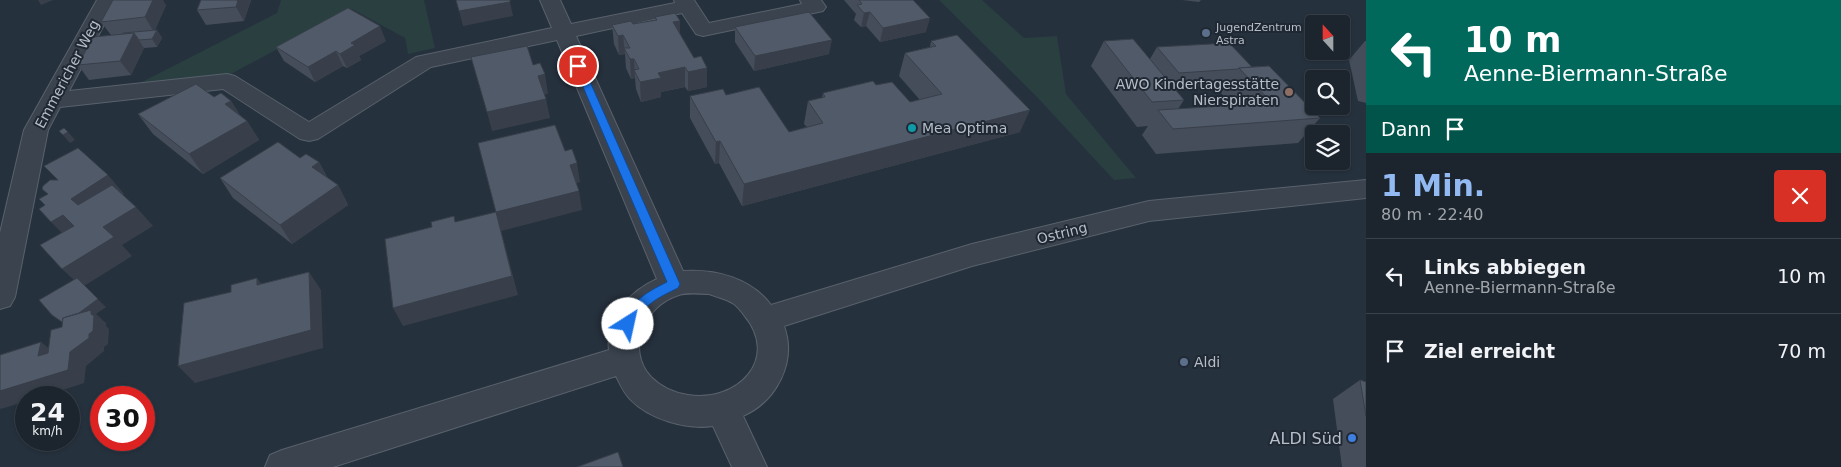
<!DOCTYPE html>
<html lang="de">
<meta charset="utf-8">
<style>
:root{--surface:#1c252e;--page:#29313a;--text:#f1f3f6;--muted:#a0a5aa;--line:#3a424a;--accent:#92b9f2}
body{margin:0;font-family:"DejaVu Sans",sans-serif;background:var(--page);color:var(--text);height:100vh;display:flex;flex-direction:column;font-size:19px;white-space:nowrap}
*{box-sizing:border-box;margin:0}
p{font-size:16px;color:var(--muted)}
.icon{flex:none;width:28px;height:28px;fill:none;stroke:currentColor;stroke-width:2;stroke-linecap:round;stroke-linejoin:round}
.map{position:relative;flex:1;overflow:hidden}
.sheet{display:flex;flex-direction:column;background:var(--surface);width:475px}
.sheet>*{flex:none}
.guide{background:#00695c;color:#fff;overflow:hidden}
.needle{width:32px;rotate:339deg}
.controls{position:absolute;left:1305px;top:15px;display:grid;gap:10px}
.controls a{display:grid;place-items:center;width:45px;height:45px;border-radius:5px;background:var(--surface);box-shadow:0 1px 4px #0004,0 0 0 1px var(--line);font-size:25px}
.speed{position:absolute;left:15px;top:386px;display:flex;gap:10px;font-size:25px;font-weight:700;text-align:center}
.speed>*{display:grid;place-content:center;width:65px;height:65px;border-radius:50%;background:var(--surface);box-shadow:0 1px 4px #0004,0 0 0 1px var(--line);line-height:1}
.speed small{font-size:12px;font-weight:400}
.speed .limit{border:8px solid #d22;background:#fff;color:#111}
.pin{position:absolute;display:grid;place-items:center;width:42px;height:42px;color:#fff;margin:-21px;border:2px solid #fff;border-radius:50%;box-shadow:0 1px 5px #0007}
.me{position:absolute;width:55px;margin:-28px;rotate:35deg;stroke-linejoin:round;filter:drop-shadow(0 0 4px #0008)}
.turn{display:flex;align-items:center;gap:18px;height:105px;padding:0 15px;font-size:22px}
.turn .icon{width:65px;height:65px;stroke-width:2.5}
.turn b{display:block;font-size:35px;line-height:42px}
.then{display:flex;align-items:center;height:48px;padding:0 15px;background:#0003;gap:10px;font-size:19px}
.round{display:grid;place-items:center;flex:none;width:52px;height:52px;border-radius:5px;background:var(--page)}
.head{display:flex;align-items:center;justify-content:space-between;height:85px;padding:0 15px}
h1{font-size:30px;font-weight:800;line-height:38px;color:var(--accent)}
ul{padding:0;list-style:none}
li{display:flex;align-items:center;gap:15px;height:75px;padding:0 15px;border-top:1px solid var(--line)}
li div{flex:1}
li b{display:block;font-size:19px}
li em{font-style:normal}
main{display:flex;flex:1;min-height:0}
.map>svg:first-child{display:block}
.green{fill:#293f40}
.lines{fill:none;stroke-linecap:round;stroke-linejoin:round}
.minor-casing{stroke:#58616c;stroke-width:2}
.minor{fill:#3a434e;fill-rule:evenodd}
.wall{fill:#454d5a;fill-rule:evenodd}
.shaded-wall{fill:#383f4a}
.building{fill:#505a69;stroke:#383f4a}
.route{fill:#1a73e8;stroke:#114b97}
.service-dot{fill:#5c6f8a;stroke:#1f2833;stroke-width:2}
.education-dot{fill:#8d6e63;stroke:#1f2833;stroke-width:2}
.culture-dot{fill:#0f9aa8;stroke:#1f2833;stroke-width:2}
.shop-dot{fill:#3f7fe0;stroke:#1f2833;stroke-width:2}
.labels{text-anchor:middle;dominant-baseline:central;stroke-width:4;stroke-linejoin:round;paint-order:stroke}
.far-poi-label{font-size:11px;fill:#b6bec9;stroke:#1f2833;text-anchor:start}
.street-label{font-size:14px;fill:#b6bec9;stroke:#1f2833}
.poi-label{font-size:14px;fill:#b6bec9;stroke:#1f2833;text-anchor:start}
.near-poi-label{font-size:16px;fill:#b6bec9;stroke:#1f2833;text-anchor:end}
</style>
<main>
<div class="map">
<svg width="1366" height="467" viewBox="0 0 1366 467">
<rect width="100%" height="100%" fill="#26313e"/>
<g class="green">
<polygon points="281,0 424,0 435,48 408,54 405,38 352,9 231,74 138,84 277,13"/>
<polygon points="939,0 982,0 1024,38 1057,36 1066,94 1136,178 1114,180 1036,96"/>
</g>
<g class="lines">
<defs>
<path id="minor" d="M97 0H117L69 91 227 74 235 76 309 122 416 57 552 28 540 0H560L571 24 675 3 674 0H694L709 23 802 4 800 0H821L826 7 823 11 703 36 696 34 682 13 576 36 683 271C716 269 751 278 771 305L972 244 1149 201 1366 180V198L1149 221 972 266 784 326C797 361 777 401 743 416L767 467H732L713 426C686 430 649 419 630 399 624 393 620 384 616 376L333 467H265L270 455 282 450 609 350C605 318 630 291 657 279L557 40 431 67 318 139 309 141 300 139 223 89 60 107 48 130 15 297 10 306 0 309V233L24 130ZM709 294C717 297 727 299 734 304 738 307 741 311 744 315 781 359 737 403 688 395 674 393 661 387 651 377 625 349 645 305 679 295 688 292 699 294 709 294Z"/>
</defs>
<use href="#minor" class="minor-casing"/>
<use href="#minor" class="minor"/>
</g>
<g class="wall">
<polygon points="201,0 251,0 244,21 206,25 197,10"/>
<polygon points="844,0 913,0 926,32 880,42 866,26 861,27 854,20 856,14"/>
<polygon points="1182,0 1201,0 1199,2"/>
<polygon points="166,5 155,30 157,30 162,38 157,47 144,48 131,75 89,80 78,65 111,35 101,22"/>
<polygon points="655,17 680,34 707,87 688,91 685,87 661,92 661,97 641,102 636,89 635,78 631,79 626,68 625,54 619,55 614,44 612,25 633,24 656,20"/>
<polygon points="735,27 829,54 754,71 735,42"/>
<polygon points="386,41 359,56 361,60 347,68 343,66 315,82 284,61 276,47"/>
<polygon points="931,41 1020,132 742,206 719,163 715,164 690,118 690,96 789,132 807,127 804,124 808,101 822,98 823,93 876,85 910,102 920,100 899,76 905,53 930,47"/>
<path d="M1104 41 1150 59 1157 47 1252 67 1320 118 1298 143 1156 154 1142 135 1148 126 1137 127 1091 66ZM1227 84 1221 93 1232 105 1178 109 1184 100 1174 88Z"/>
<polygon points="1365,41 1366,41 1366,103 1358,101 1349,60"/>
<polygon points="214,97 231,101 240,115 247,121 259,140 203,174 153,134 138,114"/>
<polygon points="300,158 319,162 327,177 338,185 348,205 292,244 233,198 220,178"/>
<polygon points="1360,380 1366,382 1366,467 1342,467 1333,399"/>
</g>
<g class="shaded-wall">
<polygon points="38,0 53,0 41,5"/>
<polygon points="153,0 163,0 166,5 154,32 145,17"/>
<polygon points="238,0 251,0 244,21 236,7"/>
<polygon points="510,2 513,16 463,26 459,11"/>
<polygon points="870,12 866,26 861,27 864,13"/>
<polygon points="930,18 926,32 880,42 883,28"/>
<polygon points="680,21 680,40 673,22"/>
<polygon points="380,26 386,41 359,56 361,60 347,68 340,54 351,43"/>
<polygon points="157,30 162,38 157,47 152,39"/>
<polygon points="134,33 144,48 131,75 120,61"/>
<polygon points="623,35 625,54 619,55 618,36"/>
<polygon points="832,40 829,54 754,71 755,56"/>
<polygon points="336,51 343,66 315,82 308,67"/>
<polygon points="630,59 634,59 635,78 631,79"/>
<polygon points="685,67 685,87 661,92 661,97 641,102 640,82 658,73"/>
<polygon points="707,68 707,87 688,91 688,72"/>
<polygon points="545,74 548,94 541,95 538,76"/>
<polygon points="546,99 550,118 492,131 487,112"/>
<polygon points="231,101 243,120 225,104"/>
<polygon points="1030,110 1020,132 742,206 744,184"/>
<polygon points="247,121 259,140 203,174 189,154"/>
<polygon points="68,132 75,140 70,143 63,135"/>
<polygon points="720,141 719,163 715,164 716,142"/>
<polygon points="319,162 329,182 312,167"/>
<polygon points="577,163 580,182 573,184 570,165"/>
<polygon points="108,175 124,194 89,218 71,199"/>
<polygon points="338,185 348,205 292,244 280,225"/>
<polygon points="579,191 582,210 501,231 518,295 403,326 393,308 496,212"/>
<polygon points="136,207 153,226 122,245 132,256 84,286 106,307 96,314 106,323 106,326 109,329 108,344 104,347 104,351 86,366 84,383 38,398 26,398 26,401 1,409 0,408 0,391 68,370 73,331 82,287 62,269 103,227"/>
<polygon points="63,215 81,234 70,241 51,222"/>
<polygon points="309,272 321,290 323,348 195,383 178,366"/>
<polygon points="257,278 271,297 257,285"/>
<polygon points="41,342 57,355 38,356"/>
</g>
<g class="building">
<polygon points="113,0 153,0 145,17 101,22"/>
<polygon points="201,0 238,0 236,7 197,10"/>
<polygon points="456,0 510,0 510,2 459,11"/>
<polygon points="859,0 913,0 930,18 883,28 870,12 864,13 857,5 862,4"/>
<polygon points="348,8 380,26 351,43 355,45 340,54 336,51 308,67 276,47"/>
<polygon points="809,12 832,40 755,56 735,27"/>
<polygon points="675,13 680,21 673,22 694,58 701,56 707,68 688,72 685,67 658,73 661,78 640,82 634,70 639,69 634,59 630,59 624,48 630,48 623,35 618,36 612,25 631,21 633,24 657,20 655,17"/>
<polygon points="157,30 152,39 139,40 134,33 123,34 123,33"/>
<polygon points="134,33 120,61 78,65 93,37"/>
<polygon points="957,35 1030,110 744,184 720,141 716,142 690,96 723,89 726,95 759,87 789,132 823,123 808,101 825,97 823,93 873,81 876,85 892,82 910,102 942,94 905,53 936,46 931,41"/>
<polygon points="1133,39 1184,100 1152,102 1104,41"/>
<polygon points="1229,43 1252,67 1239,68 1238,69 1179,73 1157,47"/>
<polygon points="527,46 533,65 540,63 545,74 538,76 546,99 487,112 471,57"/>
<polygon points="1269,66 1320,118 1173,129 1158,110 1272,103 1239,68"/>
<polygon points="196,84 214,97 221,93 231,101 225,104 247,121 189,154 138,114"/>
<polygon points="555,125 565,151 572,149 577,163 570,165 579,191 496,212 512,276 393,308 385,239 432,227 431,222 454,216 455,222 496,212 478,143"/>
<polygon points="64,128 68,132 63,135 59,131"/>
<polygon points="278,142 300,158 306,154 319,162 312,167 338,185 280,225 220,178"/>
<polygon points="78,148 108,175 71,199 78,205 112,185 136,207 103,227 114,237 62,269 40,245 74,226 63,215 51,222 39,209 45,205 39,199 48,194 42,189 43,186 50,180 58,180 44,166"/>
<polygon points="309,272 311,330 178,366 184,303 231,292 231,285 257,278 257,285"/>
<polygon points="77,278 98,299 79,313 63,318 62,322 52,315 39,300"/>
<polygon points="91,310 91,314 94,316 93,331 89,334 89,338 70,352 68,370 0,391 0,355 41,342 38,356 48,353 51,330 62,327 63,318"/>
<polygon points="1360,380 1366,382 1366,416"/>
<polygon points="618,452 623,467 577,467"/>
</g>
<path class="route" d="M578 63 583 66 680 284 678 288C657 298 643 305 632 327L628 329 623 327 622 324C632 301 645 293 667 282L574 66Z"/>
<g class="service-dot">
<circle cx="1206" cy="33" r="5"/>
<circle cx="1184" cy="362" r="5"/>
</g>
<circle class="education-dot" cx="1289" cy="92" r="5"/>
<circle class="culture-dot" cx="912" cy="128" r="5"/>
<circle class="shop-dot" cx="1352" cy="438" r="5"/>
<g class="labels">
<g class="far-poi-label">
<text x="1216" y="27">JugendZentrum<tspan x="1216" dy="13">Astra</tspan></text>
</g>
<g class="street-label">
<text transform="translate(67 74) rotate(-62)">Emmericher Weg</text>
<text transform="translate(1062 233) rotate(-14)">Ostring</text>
</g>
<g class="poi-label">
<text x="1279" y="84" text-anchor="end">AWO Kindertagesstätte<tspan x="1279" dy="16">Nierspiraten</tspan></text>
<text x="922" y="128">Mea Optima</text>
<text x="1194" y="362">Aldi</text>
</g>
<g class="near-poi-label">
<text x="1342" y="438">ALDI Süd</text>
</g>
</g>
</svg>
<div class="controls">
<a><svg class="needle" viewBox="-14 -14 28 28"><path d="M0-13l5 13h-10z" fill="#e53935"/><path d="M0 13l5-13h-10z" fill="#a0a5aa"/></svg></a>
<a><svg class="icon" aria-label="search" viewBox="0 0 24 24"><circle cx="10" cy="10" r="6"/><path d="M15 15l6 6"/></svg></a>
<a><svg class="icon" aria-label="layers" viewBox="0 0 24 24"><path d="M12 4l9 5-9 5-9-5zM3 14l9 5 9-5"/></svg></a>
</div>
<div class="speed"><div>24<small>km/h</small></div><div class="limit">30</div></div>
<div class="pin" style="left:578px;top:66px;background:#d93025"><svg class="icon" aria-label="arrive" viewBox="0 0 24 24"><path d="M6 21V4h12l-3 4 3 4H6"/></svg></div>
<svg class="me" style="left:628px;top:324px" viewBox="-20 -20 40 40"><circle r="19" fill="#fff"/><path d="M0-13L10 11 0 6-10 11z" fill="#1a73e8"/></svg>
</div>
<section class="sheet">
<div class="guide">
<div class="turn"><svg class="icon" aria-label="left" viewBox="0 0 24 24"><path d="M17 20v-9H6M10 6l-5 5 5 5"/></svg><div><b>10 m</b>Aenne-Biermann-Straße</div></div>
<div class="then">Dann<svg class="icon" aria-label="arrive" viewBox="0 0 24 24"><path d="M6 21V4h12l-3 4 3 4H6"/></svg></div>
</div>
<div class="head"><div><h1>1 Min.</h1><p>80 m · 22:40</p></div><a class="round" style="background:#d93025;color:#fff"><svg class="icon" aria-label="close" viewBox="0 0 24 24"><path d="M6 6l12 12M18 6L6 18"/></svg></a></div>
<ul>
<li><svg class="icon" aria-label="left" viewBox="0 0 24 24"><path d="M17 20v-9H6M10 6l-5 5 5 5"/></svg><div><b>Links abbiegen</b><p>Aenne-Biermann-Straße</p></div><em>10 m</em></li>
<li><svg class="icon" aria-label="arrive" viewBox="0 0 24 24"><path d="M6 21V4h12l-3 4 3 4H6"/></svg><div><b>Ziel erreicht</b></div><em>70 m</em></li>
</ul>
</section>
</main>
